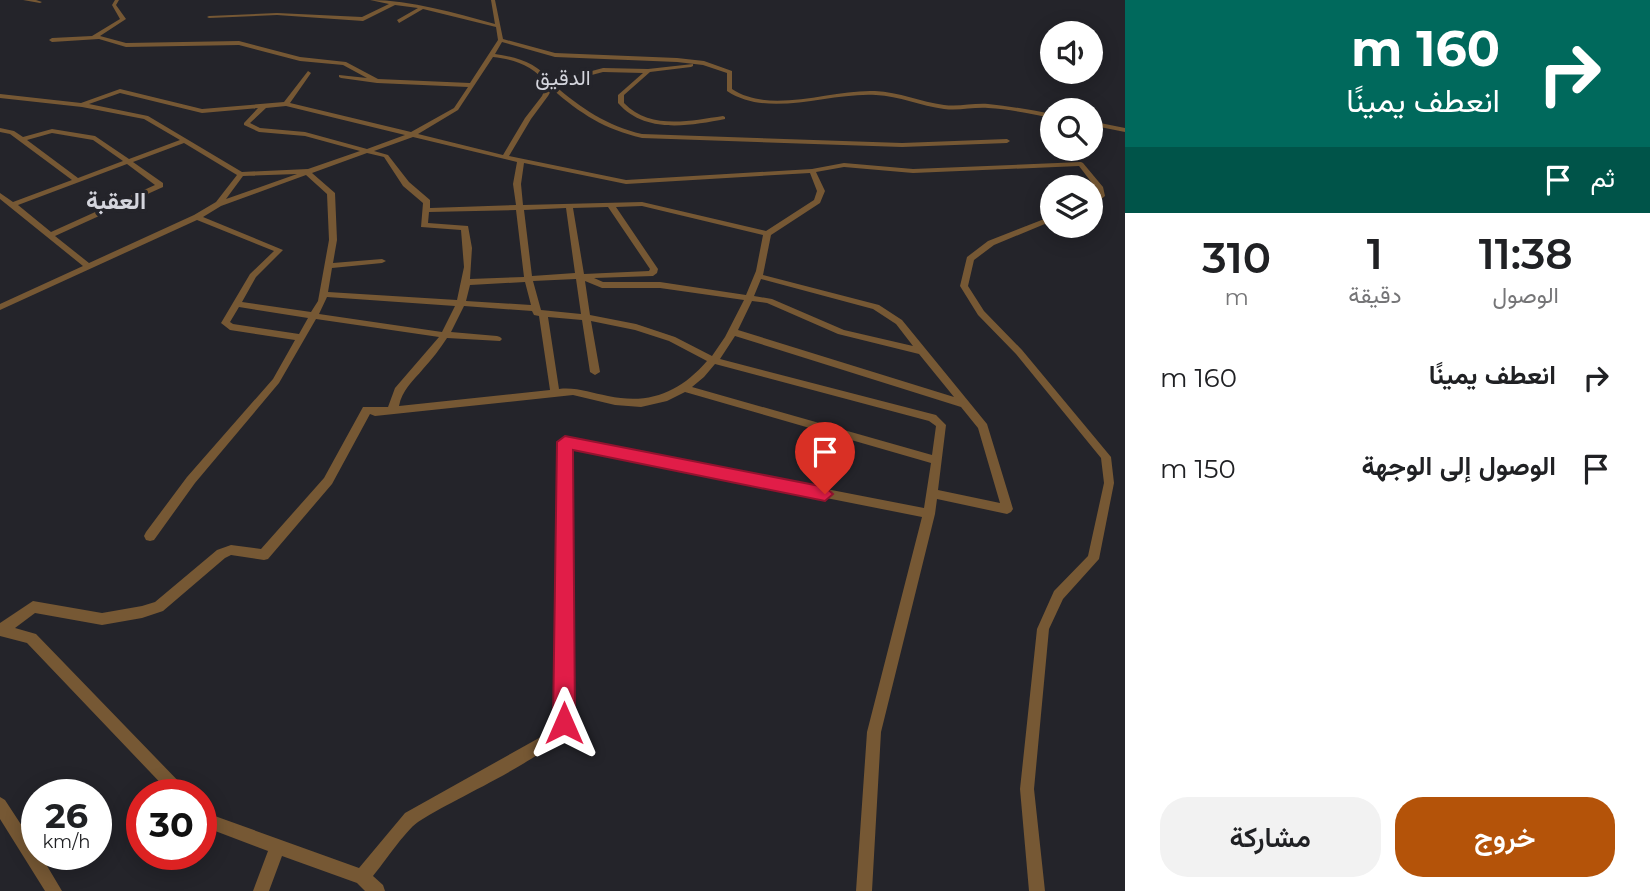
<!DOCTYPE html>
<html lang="ar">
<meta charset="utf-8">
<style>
:root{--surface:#fff;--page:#f2f2f2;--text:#202124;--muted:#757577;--accent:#b45309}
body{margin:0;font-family:Montserrat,Vazirmatn,sans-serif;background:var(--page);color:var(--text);direction:rtl;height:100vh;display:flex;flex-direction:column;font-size:26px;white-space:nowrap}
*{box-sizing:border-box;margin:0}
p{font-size:23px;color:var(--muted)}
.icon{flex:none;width:38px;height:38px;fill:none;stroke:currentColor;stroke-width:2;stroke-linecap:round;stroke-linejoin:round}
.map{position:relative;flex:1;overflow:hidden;direction:ltr}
.panel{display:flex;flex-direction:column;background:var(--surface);width:525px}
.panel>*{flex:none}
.guide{background:#00695c;color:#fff;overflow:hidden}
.buttons{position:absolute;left:1040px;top:21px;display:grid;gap:14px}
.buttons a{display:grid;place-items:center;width:63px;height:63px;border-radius:50%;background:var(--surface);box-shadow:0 4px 18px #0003;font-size:35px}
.speed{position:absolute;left:21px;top:779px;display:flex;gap:14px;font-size:35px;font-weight:700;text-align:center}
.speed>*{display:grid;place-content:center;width:91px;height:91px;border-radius:50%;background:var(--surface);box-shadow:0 4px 18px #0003;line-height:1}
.speed small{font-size:18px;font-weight:400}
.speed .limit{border:10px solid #d22;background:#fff;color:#111}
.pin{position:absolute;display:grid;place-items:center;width:60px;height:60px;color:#fff;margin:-72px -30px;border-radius:50% 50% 50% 0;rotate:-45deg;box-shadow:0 0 7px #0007}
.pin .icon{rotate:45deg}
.me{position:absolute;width:77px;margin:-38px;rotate:0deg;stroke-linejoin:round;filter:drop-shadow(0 0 5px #0008)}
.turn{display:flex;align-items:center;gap:24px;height:147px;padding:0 35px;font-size:32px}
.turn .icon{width:91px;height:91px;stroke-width:2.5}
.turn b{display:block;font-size:49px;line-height:60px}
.then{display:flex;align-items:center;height:66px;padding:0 35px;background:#0003;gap:14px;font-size:26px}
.eta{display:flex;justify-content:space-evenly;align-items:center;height:119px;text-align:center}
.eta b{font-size:42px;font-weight:600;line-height:49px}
.action{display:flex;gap:14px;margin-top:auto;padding:14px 35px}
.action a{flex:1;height:80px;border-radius:28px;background:var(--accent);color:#fff;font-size:28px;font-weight:600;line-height:80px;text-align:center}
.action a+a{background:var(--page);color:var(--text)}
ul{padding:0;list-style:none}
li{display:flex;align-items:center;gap:21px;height:91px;padding:0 35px}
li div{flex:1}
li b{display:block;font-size:26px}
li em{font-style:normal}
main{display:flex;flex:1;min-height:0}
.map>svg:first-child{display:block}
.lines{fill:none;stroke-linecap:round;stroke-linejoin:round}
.street{fill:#765834;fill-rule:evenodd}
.route{fill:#e11d48;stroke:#92132f;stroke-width:2}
.labels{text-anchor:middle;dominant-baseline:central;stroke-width:7;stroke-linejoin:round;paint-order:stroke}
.far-neighbourhood-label{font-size:21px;fill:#d4d5dd;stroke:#24242a}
.far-district-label{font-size:24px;font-weight:bold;fill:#d4d5dd;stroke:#24242a}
</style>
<main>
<section class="panel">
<div class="guide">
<div class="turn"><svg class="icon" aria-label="right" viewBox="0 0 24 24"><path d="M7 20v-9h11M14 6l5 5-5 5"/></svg><div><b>160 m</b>انعطف يمينًا</div></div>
<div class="then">ثم<svg class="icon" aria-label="arrive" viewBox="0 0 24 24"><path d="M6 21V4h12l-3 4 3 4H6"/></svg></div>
</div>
<div class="eta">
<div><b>11:38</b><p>الوصول</p></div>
<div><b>1</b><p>دقيقة</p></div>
<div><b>310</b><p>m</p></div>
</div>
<ul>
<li><svg class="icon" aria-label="right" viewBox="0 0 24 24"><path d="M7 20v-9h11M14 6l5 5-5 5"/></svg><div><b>انعطف يمينًا</b></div><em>160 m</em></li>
<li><svg class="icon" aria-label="arrive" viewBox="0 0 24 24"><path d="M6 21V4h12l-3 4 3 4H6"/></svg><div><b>الوصول إلى الوجهة</b></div><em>150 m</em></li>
</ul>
<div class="action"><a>خروج</a><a>مشاركة</a></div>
</section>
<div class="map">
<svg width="1125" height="891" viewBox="0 0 1125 891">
<rect width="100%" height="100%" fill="#24242a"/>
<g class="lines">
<g class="street">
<polygon points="23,0 36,0 42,2 40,3"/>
<path d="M115 0H119L116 5 126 19 100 36 126 43 239 41 300 57 346 62 378 79 470 83 498 40 496 27 423 9 399 23 397 20 418 8 395 5 363 21 277 15 209 18 207 17 209 16 277 13 362 17 389 4 370 0C412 0 454 13 495 24L491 0H495L503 39 555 53 677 58 704 61 732 71V89C771 115 832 89 875 91 899 92 921 102 944 105 959 107 973 103 988 104 1009 106 1031 110 1052 114V118C1031 114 1009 109 988 108 973 107 959 111 944 109 921 106 899 96 876 95 829 92 769 119 727 91V73L703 65 677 62 555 57 502 42 495 54C517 57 538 63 551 82L603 68 648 69 693 64V66L691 67 650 72 624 95V103C650 130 689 121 723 116L725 117V119C689 126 645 134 618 103V95L643 73 603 72 554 85C581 108 607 126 642 134L902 143 1007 139 1010 141 1007 143 902 147 642 138C604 129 581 114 552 89L548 96 531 119 509 156 626 180 812 169 844 163 913 169 1081 162 1083 163 1103 187 1105 196 1090 208V202L1097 196 1095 187 1079 166 913 173 844 167 816 172 825 191 820 203 771 235 763 275 879 305 902 320 987 424 1013 509 1011 512 1007 514 937 499 935 514 881 732 872 891H856L867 732 922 517 570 447 571 723C558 755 451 799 418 822 405 831 384 863 373 876L383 885 385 891H365L357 883 282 856 269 891H253L268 851 202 826 201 807 212 815 359 868 405 813 539 738 557 720 560 442 561 439 565 438 924 508 931 463 685 392 667 401 641 407 615 405 573 395 375 416 370 414 332 484 268 559 264 560 231 555 225 558 163 611 142 618 102 625 35 613 15 628 36 634 186 789 188 794H171L27 643 0 636V623L33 601 102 613 142 606 155 602 217 550 231 545 261 549 324 478 363 407H388L395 388 439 337 316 319 279 383 195 483 154 540 150 541 146 540 144 536 146 532 187 477 273 379 295 340 230 330 221 323 250 274 274 251 197 220 0 310V304L83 266 0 199V193L13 202 72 180 10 134 0 132V128L14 131 23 137 52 129 95 136 129 159 180 140 144 119 82 107 0 98V94L81 103 120 89 202 109 284 102 308 71 311 73 290 103 411 132 454 108 468 87 377 83 341 78 339 77V75L367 78 343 65 300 61 239 45 126 47 99 39 52 42 49 40 52 38 92 36 120 19 112 5ZM493 57C514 59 534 66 547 84L542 96 525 118 503 155 418 134 458 110ZM120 93 202 113 258 108 244 123V125L259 132 305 136 360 151 308 169 242 172 148 116 89 104ZM286 106 405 135 367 149 305 132 260 128 250 123 266 108ZM52 133 93 140 123 161 78 178 27 140ZM413 137 517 162 513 184 516 205 430 208V200L409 182 388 155 374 151ZM184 143 237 175 216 202 194 215 89 263 55 236 163 187V183L133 162ZM367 153 384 157 403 186 423 203 421 227 461 230 464 267 457 300 328 292 332 268 382 263 386 261 382 259 333 263 337 240 335 193 312 173ZM524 163 626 184 810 173 817 191 814 200 766 231 642 202 523 205 521 184ZM127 164 155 185 51 232 18 205ZM297 174 226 199 243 176ZM306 175 327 194 329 240 318 301 311 312 242 302 256 277 283 250 203 217 221 206ZM642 206 763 235 756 271 746 295 660 282H603L594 278 653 276 657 273 658 269 616 207ZM608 207 650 269 649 271 584 274 573 208ZM566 208 575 273 532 276 524 210ZM516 210 524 277 470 279 472 248 468 226 428 223 429 212ZM576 279 581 314 541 310 533 281ZM761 279 873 309 896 324 913 346 844 330 772 299 754 296ZM585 281 602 288H660L744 300 725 337 712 356 675 337 636 324 590 315ZM525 282 531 305 466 301 470 285ZM327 297 455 306 442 332 319 314ZM752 301 767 303 838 334 919 354 954 397 738 330ZM464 306 532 311 534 315 539 316 550 390 399 406C402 390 413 381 423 369 432 359 440 349 447 338L500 341 502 339 500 337 497 336 451 332ZM239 307 308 318 299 334 233 324 230 322ZM548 317 582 320 590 372 595 375 600 372 591 321 635 330 669 341 707 361C680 392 650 405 608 396 591 393 577 387 559 389ZM735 336 961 407 978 428 1000 503 938 490 946 425 936 415 720 359ZM715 364 929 421 936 426 932 455 692 387 704 377Z"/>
<polygon points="1090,121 1125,128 1125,132 1090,125"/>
<polygon points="1052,216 1052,221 994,245 974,260 968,286 984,311 1022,350 1111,457 1114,483 1099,559 1063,599 1049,629 1034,789 1045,891 1029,891 1020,789 1037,629 1054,591 1088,556 1104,483 1101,458 1016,354 978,315 960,286 967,257 988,241"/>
<polygon points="0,797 5,800 37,849 37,854 40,854 62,891 45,891 0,819"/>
</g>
</g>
<polygon class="route" points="565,436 825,487 833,494 825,501 573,450 575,723 571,730 564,734 556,730 553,723 557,442"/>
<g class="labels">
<g class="far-neighbourhood-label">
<text x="563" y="77">الدقيق</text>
</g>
<g class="far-district-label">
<text x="116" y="200">العقبة</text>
</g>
</g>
</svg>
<div class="buttons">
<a><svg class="icon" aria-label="sound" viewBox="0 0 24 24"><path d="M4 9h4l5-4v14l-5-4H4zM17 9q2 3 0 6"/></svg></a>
<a><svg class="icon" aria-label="search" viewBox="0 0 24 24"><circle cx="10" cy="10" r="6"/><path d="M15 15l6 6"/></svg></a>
<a><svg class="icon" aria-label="layers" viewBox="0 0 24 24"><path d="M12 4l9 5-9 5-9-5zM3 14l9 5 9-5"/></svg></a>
</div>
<div class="speed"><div>26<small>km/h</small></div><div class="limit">30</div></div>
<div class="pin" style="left:825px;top:494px;background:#d93025"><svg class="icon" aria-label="arrive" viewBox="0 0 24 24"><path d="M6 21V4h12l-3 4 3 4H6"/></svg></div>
<svg class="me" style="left:564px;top:723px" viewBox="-20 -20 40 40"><path d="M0-17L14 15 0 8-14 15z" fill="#e11d48" stroke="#fff" stroke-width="4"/></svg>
</div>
</main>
